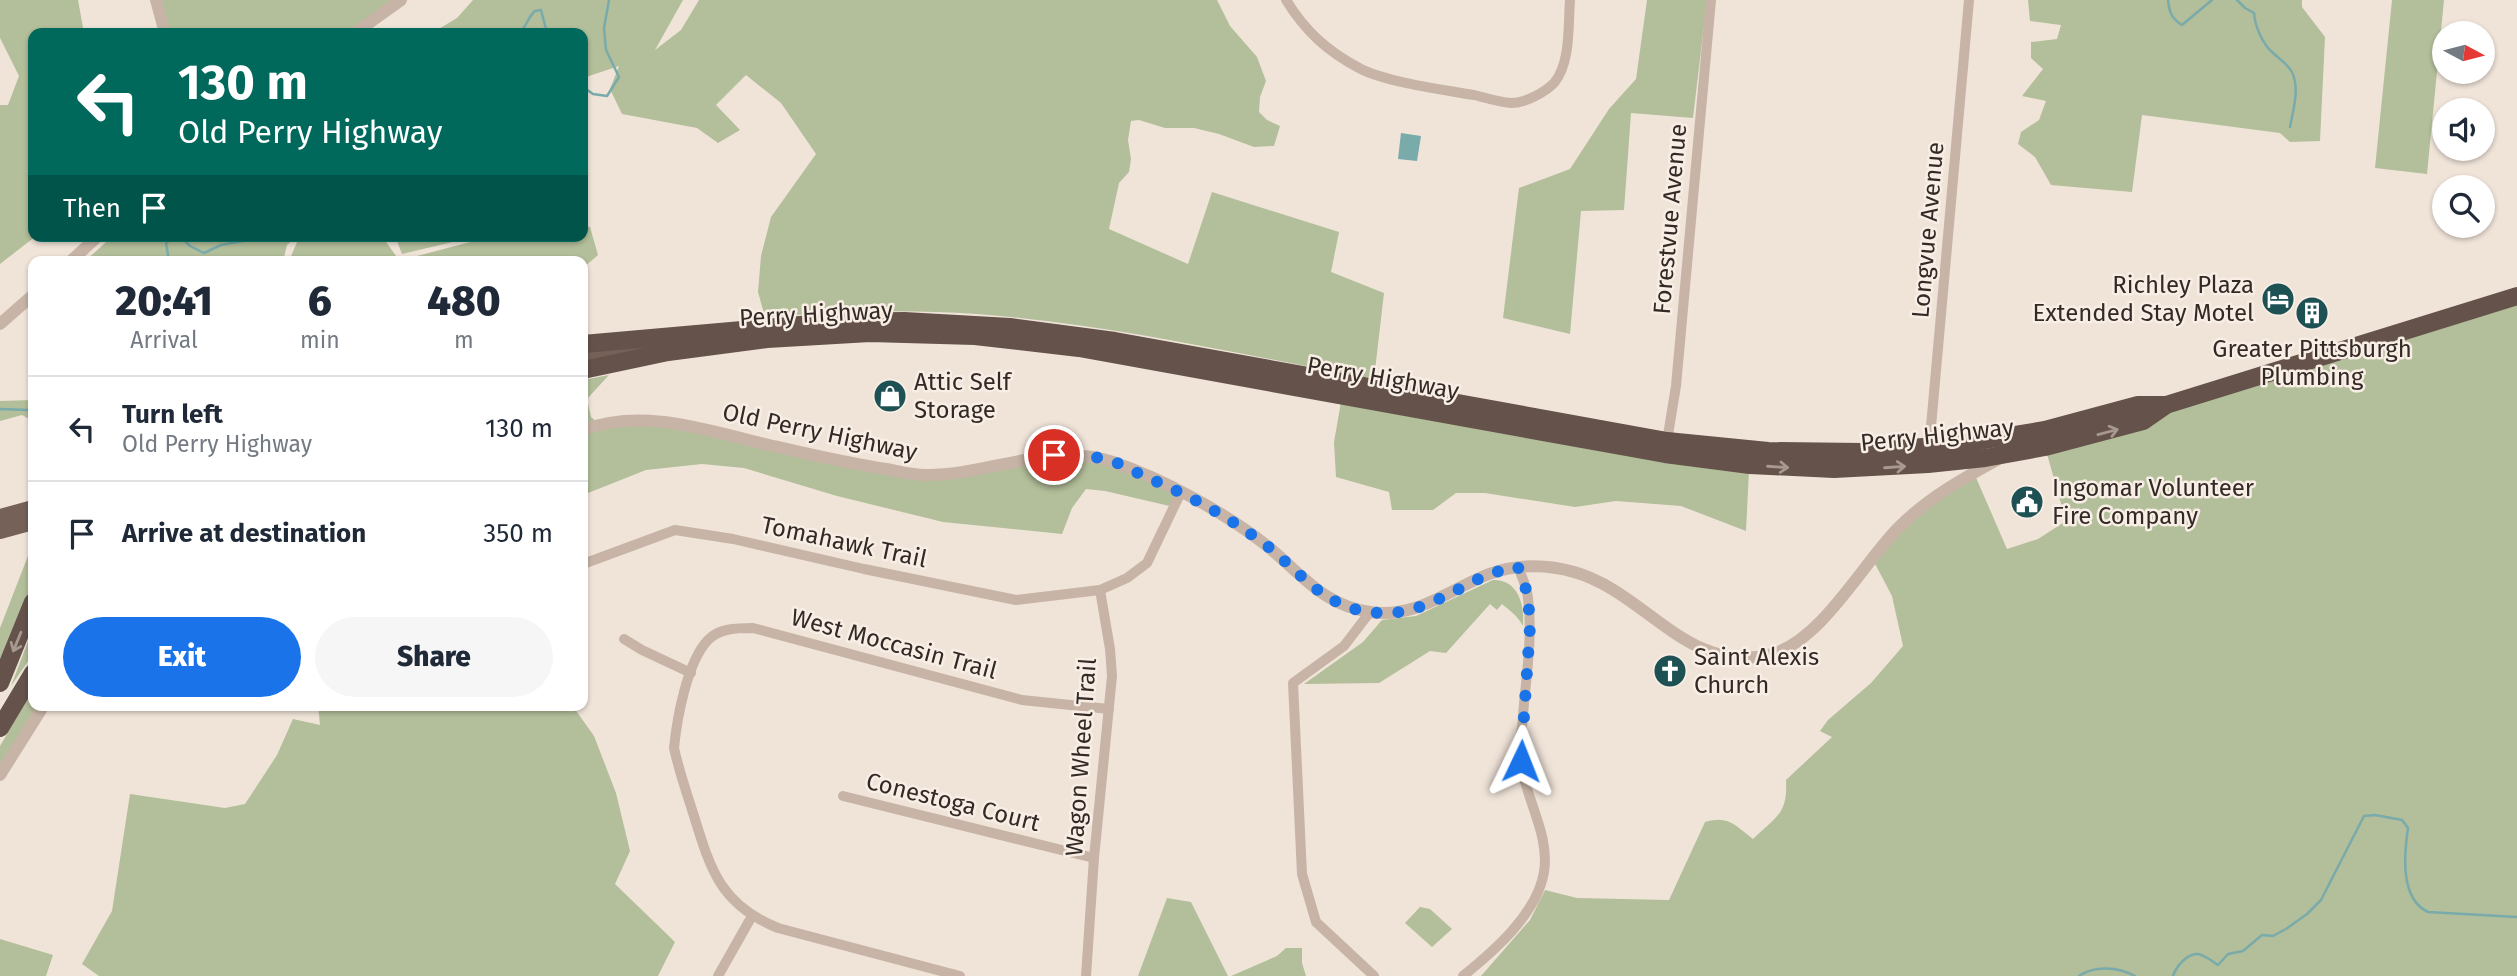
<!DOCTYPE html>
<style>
:root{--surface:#fff;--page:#f6f6f7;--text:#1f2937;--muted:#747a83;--line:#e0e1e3;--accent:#1a73e8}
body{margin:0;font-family:"Fira Sans",sans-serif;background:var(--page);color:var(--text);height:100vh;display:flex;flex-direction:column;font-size:26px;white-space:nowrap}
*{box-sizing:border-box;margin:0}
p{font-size:23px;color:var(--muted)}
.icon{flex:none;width:38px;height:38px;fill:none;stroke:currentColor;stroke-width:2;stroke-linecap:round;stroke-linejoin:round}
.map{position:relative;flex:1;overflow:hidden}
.sheet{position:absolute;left:28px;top:256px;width:560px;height:455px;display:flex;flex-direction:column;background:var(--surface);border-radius:14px;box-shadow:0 2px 5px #0004}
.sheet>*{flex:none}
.banner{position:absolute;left:28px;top:28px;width:560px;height:214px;border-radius:14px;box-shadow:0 2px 5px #0004;background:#00695c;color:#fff;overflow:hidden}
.needle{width:46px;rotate:97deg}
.tools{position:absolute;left:2432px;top:21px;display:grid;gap:14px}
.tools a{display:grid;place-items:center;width:63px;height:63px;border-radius:50%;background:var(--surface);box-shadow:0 2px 5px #0004;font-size:35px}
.pin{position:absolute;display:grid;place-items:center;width:60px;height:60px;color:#fff;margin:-30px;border:4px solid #fff;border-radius:50%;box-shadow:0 2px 7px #0007}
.me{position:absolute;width:77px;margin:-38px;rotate:2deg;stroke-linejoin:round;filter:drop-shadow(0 0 5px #0008)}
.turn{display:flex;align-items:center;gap:24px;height:147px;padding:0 35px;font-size:32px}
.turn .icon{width:91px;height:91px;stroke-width:2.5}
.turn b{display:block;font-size:49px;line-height:60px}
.then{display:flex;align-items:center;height:66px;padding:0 35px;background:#0003;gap:14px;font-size:26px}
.eta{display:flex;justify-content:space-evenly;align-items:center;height:119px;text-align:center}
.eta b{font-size:42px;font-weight:800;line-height:49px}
.cta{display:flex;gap:14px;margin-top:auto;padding:14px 35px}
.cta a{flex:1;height:80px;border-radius:42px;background:var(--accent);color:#fff;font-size:28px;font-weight:800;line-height:80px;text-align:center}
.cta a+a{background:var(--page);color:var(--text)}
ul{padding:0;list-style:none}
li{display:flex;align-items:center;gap:21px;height:105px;padding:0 35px;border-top:2px solid var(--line)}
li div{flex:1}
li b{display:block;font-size:26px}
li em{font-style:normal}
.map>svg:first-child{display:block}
.green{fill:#b3be9a}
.water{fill:#79abab}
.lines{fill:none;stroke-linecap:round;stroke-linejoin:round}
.stream{stroke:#79abab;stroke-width:2.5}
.minor{stroke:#c7b4a6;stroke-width:10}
.tertiary{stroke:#c7b4a6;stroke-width:12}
.primary{stroke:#756158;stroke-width:16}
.trunk{stroke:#64524b;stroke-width:18}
.oneway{stroke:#a79890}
.route{stroke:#1a73e8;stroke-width:12;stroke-dasharray:0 21.6}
.labels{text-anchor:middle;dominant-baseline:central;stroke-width:5;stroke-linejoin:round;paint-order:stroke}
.street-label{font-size:24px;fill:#332a26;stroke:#f8eee5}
.poi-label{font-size:24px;fill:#332a26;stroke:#f8eee5;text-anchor:start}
</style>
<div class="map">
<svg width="2517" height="976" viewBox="0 0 2517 976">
<rect width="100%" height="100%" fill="#f0e4d9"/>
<g class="green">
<polygon points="0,0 78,0 84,33 33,33 33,236 36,236 0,264 0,105 8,105 19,76 0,38"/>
<polygon points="156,0 401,0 355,33 165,33"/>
<path d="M473 0H683L655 50 681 30 699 0H1217L1230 26 1257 57 1266 81 1260 97 1259 112 1267 120 1280 126 1274 146 1254 147 1219 134 1194 128H1165L1139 120 1131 121 1128 140 1131 159 1129 172 1119 183 1109 229 1188 264 1212 192 1339 232 1331 272 1384 293 1374 379C1243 355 1110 324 977 314 906 309 836 311 765 317L758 292 761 256 771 217 816 154 781 103 746 75 716 105 740 130 718 143 697 128 622 114 610 89 619 66 583 78V33H432L457 18Z"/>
<polygon points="1647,0 1707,0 1693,118 1631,113 1624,210 1581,211 1570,334 1503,318 1519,188 1570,169 1609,109 1636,79"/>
<polygon points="2028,0 2302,0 2302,7 2325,37 2320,141 2290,142 2280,133 2142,115 2132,192 2051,185 2035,157 2018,144 2021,132 2039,120 2046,101 2022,96 2043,69 2031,58 2031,42 2057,39 2061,25 2030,21"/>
<polygon points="2392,0 2444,0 2427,174 2375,168"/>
<polygon points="583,226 590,227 598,255 583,268 583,261 289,261 297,242 305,236 382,236 396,256 417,256 478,240 481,236 583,236"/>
<polygon points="113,236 297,236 287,245 283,261 85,261"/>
<polygon points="395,236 478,236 402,254"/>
<path d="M2517 296V976H1481L1530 920 1545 890 1577 898 1669 900 1705 822C1728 815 1735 825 1753 839 1776 817 1788 814 1786 780L1832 737 1820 731 1828 720 1871 683 1903 646 1892 596 1872 558 1886 541 1974 473 2007 549 2038 539 2066 521 2045 447Z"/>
<polygon points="609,375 587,399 591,417 599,424 626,420 925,475 1083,455 1181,492 1174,507 1105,491 1086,489 1072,508 1062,534 943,522 837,496 744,468 702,464 646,470 583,495 583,380"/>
<polygon points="33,400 33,421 22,415 0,421 0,401"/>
<polygon points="1341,402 1749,471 1746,531 1681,506 1616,501 1575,507 1485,493 1456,493 1433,510 1392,510 1389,492 1336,477 1334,442"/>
<polygon points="33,543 33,602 0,683 0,628"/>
<path d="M1493 580C1518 579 1525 605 1523 626 1517 615 1510 611 1502 604L1497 610 1490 604 1446 653 1430 651 1379 683 1304 684 1363 642 1382 620 1416 616Z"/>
<polygon points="33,628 33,654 11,686"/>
<polygon points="33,690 33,705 40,705 0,767 0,746"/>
<polygon points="318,705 572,705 594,736 616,793 630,851 615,884 675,942 658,976 99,976 82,964 112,911 130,794 225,808 245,804 277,755 293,719 320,725"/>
<polygon points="1167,898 1191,902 1228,976 1138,976"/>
<polygon points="1420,907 1430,909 1452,929 1432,947 1405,923"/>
<polygon points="0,939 53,955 46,976 0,976"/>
<polygon points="1286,948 1302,948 1302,963 1306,976 1231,976 1277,956"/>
</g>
<polygon class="water" points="1401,133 1421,136 1417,161 1398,159"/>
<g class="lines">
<g class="stream">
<path d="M2168 0C2169 12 2172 19 2182 25L2212 0"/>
<path d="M2237 0 2245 8 2254 13C2255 26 2262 43 2272 52 2279 59 2287 63 2292 72 2300 89 2293 110 2290 127"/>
<polyline points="486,33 490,30 498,30 501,33"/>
<path d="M519 33C527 27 527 18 535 11L541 10 547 33"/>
<polyline points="583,87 593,94 607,96 619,77 606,50 604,28 609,0"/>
<polyline points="128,261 134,258 137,261"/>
<polyline points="169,261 166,243 172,239 184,240 190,246 204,253 221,245 249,240 252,236"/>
<polyline points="0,409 28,410 33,412"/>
<path d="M2079 976C2095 965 2118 967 2135 976"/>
<path d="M2173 976C2176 967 2187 953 2198 954 2205 955 2213 962 2218 965L2228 954 2243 951 2262 935 2273 936 2286 929 2307 914 2321 900 2364 816 2375 815 2402 820 2408 828C2404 855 2400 899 2428 912L2517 917"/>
</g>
<g class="minor">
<path d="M1286 0C1305 31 1327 51 1359 68 1385 82 1444 90 1474 95 1486 98 1499 102 1511 103 1525 103 1544 93 1554 83 1571 63 1568 25 1570 0"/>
<polyline points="1667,441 1676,386 1711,0"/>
<polyline points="1929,449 1969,0"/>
<polyline points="583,564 675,530 733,539 864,569 1016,600 1100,590 1127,578 1147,563 1181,492"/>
<polyline points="1370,612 1344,646 1293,683 1302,874 1316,922 1374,976"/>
<polyline points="624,639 642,650 691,673"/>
<polyline points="843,796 1094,858"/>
<polyline points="718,976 752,916"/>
<path d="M960 976 778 928C721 905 711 871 694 816 687 794 679 771 674 748 677 718 687 662 708 640 719 628 738 628 753 628L1022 700 1109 709"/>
<polyline points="1086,976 1094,858 1112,676 1110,649 1100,590"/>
<path d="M1463 976C1494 951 1537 914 1544 872 1550 835 1526 800 1521 763 1519 747 1522 731 1523 715 1526 677 1533 636 1528 598 1527 587 1522 577 1518 567"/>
</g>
<g class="tertiary">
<polyline points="156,0 165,33"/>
<polyline points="355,33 401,0"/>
<polyline points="71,261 98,236"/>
<polyline points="0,324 33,295"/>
<path d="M583 430C644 407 709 431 769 445 808 454 846 463 886 469 898 471 912 475 925 475 987 476 1051 441 1113 462 1163 479 1224 512 1266 545 1301 573 1322 605 1370 612 1416 619 1448 590 1489 574 1516 564 1547 564 1574 572 1646 592 1689 677 1772 654 1822 640 1863 563 1899 527 1928 498 1962 479 1997 460"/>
<polyline points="0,775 44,705"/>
</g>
<g class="primary">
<polyline points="583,360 648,345"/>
<polyline points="0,517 33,508"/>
<polyline points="0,531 33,522"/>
</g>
<g class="trunk">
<polyline points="583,344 834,322 904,321 1010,327 1115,341 1667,441 1768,451 1862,452 1960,444 2045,430 2138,405 2166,405"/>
<polyline points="583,370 668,352 767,339 870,333 975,336 1079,348 1665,454 1750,465 1834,469 1928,464 1985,458 2045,447 2143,421 2166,405 2517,296"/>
<polyline points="0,683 33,602"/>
<polyline points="0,728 33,673"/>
</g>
</g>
<defs><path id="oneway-shaft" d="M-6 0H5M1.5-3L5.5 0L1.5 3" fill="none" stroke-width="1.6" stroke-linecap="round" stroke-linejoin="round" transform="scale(1.75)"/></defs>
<g class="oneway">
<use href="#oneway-shaft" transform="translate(2108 432) rotate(-15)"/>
<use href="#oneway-shaft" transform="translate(1778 467) rotate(4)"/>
<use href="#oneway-shaft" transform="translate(1895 467) rotate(-4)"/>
<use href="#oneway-shaft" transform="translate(17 642) rotate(112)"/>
</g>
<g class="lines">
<path class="route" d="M1054 455C1073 455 1093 455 1112 461 1123 465 1135 472 1146 477 1189 495 1229 517 1266 545 1306 577 1327 612 1383 613 1422 614 1453 590 1487 575 1497 571 1508 569 1518 567L1528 595 1530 627 1521 761"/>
</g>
<defs>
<symbol id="hotel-disc" viewBox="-11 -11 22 22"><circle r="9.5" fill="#1e5153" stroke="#f8eee5"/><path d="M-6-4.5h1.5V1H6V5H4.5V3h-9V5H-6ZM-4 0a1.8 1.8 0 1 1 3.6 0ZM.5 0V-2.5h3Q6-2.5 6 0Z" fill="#fff"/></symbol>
<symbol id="building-disc" viewBox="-11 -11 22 22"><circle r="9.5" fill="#1e5153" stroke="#f8eee5"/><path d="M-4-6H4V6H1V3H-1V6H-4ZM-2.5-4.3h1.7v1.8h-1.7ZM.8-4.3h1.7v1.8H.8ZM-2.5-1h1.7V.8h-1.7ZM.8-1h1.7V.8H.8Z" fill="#fff"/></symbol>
<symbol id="shop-disc" viewBox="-11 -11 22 22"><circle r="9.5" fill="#1e5153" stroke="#f8eee5"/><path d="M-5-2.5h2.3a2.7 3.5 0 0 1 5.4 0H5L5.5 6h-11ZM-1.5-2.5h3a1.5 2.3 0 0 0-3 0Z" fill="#fff"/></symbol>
<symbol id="civic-disc" viewBox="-11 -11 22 22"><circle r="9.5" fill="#1e5153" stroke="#f8eee5"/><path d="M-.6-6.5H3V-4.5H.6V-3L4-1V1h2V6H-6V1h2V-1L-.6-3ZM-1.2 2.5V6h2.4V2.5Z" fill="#fff"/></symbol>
<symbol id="church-disc" viewBox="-11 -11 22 22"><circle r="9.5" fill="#1e5153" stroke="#f8eee5"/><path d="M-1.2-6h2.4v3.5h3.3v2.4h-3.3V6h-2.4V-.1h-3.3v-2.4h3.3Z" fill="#fff"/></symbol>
</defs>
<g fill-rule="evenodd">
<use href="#hotel-disc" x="2259" y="280" width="38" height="38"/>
<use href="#building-disc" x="2293" y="294" width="38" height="38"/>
<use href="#shop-disc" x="871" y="377" width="38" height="38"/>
<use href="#civic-disc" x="2008" y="483" width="38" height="38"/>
<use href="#church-disc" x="1651" y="652" width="38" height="38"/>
</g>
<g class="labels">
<g class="street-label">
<text transform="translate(1670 219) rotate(-85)">Forestvue Avenue</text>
<text transform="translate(1928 230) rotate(-85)">Longvue Avenue</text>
<text transform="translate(816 314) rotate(-3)">Perry Highway</text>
<text transform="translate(1383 378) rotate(10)">Perry Highway</text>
<text transform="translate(820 432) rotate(12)">Old Perry Highway</text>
<text transform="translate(1937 435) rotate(-6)">Perry Highway</text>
<text transform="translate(844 542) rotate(12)">Tomahawk Trail</text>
<text transform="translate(894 644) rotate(15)">West Moccasin Trail</text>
<text transform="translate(1081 757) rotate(-86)">Wagon Wheel Trail</text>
<text transform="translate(953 802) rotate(14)">Conestoga Court</text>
</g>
<g class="poi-label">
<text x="2254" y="285" text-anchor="end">Richley Plaza<tspan x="2254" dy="28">Extended Stay Motel</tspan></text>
<text x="2312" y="349" text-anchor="middle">Greater Pittsburgh<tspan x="2312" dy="28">Plumbing</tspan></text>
<text x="914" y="382">Attic Self<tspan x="914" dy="28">Storage</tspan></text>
<text x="2052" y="488">Ingomar Volunteer<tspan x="2052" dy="28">Fire Company</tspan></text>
<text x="1694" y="657">Saint Alexis<tspan x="1694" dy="28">Church</tspan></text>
</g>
</g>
</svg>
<div class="tools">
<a><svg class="needle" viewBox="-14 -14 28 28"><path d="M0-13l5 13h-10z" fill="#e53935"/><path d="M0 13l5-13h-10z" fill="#747a83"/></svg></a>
<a><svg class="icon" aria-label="sound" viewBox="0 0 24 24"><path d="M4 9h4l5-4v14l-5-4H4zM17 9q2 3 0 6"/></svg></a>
<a><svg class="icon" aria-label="search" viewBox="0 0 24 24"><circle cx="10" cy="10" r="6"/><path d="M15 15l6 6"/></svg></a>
</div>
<div class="pin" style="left:1054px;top:455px;background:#d93025"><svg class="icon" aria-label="arrive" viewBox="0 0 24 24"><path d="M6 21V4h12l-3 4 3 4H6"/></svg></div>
<svg class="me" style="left:1521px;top:761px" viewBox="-20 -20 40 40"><path d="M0-17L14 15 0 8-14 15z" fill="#1a73e8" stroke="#fff" stroke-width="4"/></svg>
<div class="banner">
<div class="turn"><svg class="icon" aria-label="left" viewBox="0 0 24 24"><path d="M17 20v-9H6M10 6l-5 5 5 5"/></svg><div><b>130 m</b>Old Perry Highway</div></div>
<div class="then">Then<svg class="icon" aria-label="arrive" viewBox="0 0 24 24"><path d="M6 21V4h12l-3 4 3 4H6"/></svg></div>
</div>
<section class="sheet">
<div class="eta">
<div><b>20:41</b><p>Arrival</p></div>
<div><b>6</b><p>min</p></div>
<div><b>480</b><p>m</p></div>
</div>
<ul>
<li><svg class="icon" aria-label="left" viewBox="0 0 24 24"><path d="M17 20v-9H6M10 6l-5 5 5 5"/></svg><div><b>Turn left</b><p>Old Perry Highway</p></div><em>130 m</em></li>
<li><svg class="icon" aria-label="arrive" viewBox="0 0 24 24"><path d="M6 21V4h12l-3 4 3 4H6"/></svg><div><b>Arrive at destination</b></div><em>350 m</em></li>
</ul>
<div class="cta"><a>Exit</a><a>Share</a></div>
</section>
</div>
